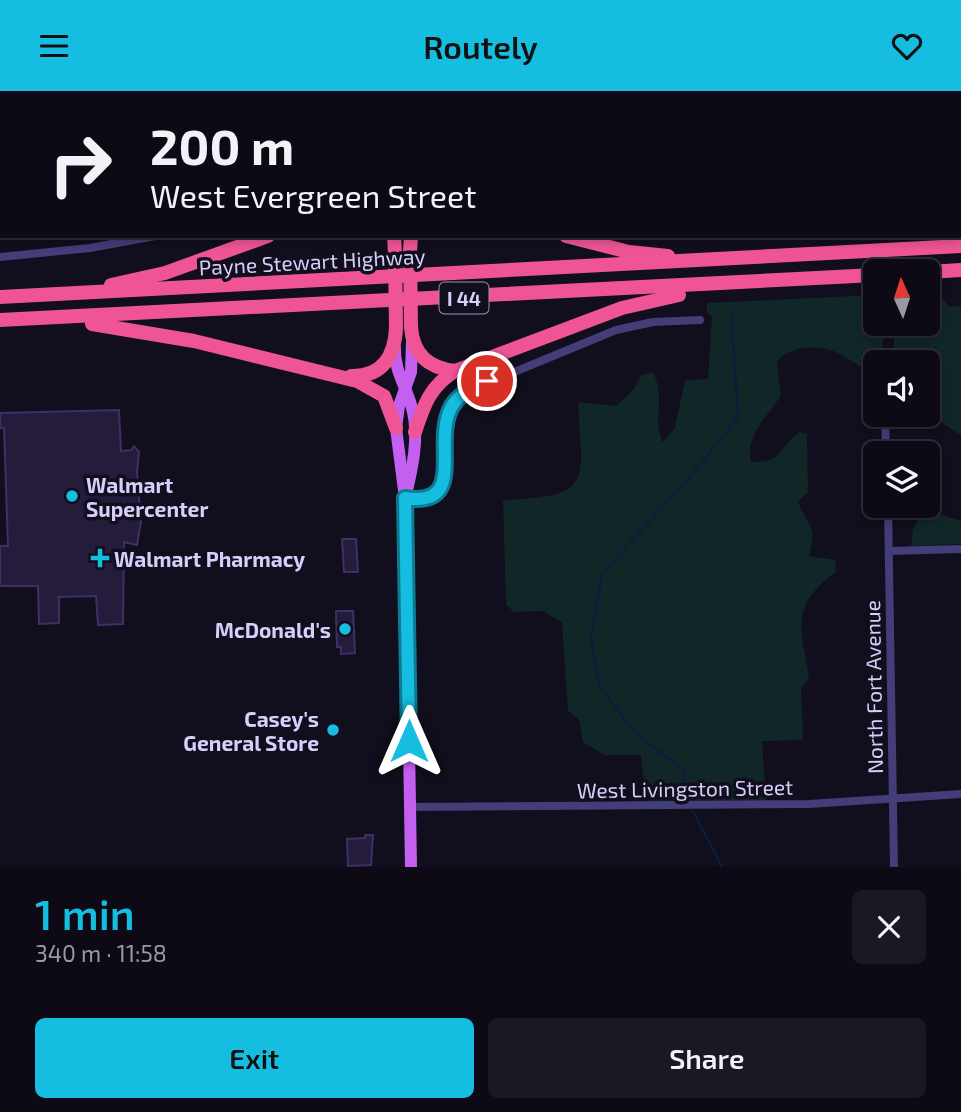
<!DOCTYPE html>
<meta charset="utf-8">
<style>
:root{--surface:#0d0a16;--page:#1b1823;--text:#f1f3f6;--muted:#9a9aa1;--line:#2d2b35;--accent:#15bde0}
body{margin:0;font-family:"Exo 2",sans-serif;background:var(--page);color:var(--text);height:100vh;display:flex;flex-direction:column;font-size:26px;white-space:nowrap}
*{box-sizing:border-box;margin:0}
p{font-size:23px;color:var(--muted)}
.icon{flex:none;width:38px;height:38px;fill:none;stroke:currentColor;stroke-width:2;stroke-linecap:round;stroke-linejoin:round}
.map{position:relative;height:776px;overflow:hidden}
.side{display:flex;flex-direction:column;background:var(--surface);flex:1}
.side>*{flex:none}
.banner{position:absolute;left:0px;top:0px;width:962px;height:147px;box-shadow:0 4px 10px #0003,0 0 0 2px var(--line);background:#0d0a16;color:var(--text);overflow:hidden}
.needle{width:46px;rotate:357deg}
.buttons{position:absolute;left:863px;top:168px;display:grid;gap:14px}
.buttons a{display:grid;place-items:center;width:77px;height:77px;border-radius:10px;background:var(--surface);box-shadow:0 4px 10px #0003,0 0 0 2px var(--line);font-size:35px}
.pin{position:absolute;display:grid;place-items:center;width:60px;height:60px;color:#fff;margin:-30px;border:4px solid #fff;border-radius:50%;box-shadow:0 2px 7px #0007}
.me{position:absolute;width:77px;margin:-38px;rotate:0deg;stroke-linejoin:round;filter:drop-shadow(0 0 5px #0008)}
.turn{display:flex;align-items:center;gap:24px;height:147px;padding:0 35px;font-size:32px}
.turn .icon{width:91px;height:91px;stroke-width:2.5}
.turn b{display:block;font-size:49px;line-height:60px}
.round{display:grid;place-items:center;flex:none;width:74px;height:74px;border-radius:10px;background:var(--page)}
.summary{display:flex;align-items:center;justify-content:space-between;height:119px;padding:0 35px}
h1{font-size:42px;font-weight:600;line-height:52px;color:var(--accent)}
.action{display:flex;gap:14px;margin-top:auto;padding:14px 35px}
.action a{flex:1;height:80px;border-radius:10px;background:var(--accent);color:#111;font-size:28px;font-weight:600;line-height:80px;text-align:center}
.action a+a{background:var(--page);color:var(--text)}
header{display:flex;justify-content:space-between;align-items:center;height:91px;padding:0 35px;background:var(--accent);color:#111;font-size:32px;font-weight:600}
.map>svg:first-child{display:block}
.green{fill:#112626}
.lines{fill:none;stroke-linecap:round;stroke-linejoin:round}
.stream{stroke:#0f1c3b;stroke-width:2.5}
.building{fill:#251c3c;stroke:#3e3066;stroke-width:2}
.street{stroke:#433d78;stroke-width:8}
.primary{stroke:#c460f0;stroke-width:12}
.highway{stroke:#ef5594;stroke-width:14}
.highway-bridge{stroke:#ef5594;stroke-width:14}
.route-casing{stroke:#0e7b92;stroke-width:18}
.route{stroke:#15bde0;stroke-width:12}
.poi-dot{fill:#15bde0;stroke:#110e1d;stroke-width:2.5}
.labels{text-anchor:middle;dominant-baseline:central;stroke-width:7;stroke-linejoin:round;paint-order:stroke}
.shield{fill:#110e1d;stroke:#9c94b8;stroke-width:2}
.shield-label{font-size:19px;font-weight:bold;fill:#d7cefa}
.street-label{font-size:21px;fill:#d7cefa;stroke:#110e1d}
.poi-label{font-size:21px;font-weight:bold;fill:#d7cefa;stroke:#110e1d;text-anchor:start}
</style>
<header><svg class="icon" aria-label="menu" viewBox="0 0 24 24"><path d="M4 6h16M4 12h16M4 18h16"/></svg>Routely<svg class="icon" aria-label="heart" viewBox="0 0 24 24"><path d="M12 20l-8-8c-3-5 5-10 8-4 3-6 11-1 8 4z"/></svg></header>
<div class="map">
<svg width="961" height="776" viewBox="0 0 961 776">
<rect width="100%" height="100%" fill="#110e1d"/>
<g class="green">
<polygon points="936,200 950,216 961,215 961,344 928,323 928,271 894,271 894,233 928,233 928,201"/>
<path d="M875 204V233H884L881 271H875V280C862 278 852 270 840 263 822 253 791 254 777 270L781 305C768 324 744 347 751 371 785 372 777 356 800 341L807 343 808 401 798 411C808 436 818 435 809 465L835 469 836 481C789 516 801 535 809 587L801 598 803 649 762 650 766 709 646 710 641 664H604L583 651 579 629 568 620 562 532 543 520 514 521 506 514 503 409C595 406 582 392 578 311L616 315 634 298 641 284 653 281C667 310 651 328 663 351L675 337 685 289 708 288 712 226 707 221V212Z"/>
<polygon points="932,421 961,430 961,453 911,455 913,438 921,424"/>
</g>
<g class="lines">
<g class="stream">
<polyline points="719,145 719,148"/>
<polyline points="690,712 683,679 634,641 599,594 591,548 602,483 688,388 738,326 731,219"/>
<polyline points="693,720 722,776"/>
</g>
</g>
<g class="building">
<polygon points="119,319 121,360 131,359 134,355 139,361 137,381 141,430 137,454 124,451 123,533 98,534 96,505 59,506 59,532 39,533 38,495 0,495 0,455 8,455 4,337 0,337 0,322"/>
<polygon points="342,448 356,448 358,481 344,481"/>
<polygon points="336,520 353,520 355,562 341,563 341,556 337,556"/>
<polygon points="365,744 373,744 371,774 348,775 347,748 365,747"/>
</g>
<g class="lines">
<g class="street">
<polyline points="257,0 257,2"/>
<polyline points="881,0 881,2"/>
<polyline points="590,2 593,0"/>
<polyline points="0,166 90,157 155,145"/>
<polyline points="885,324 886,362"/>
<path d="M405 407 427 410 441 398C451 365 433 326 466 301L616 239 653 231 700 229"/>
<polyline points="888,415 894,776"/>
<polyline points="889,460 961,458"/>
<polyline points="410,716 809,713 961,703"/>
</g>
<g class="primary">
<path d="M395 257C394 281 408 298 413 321 419 348 412 378 406 404"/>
<polyline points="411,776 405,407 396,337 399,315 411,281 412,251"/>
</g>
<g class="highway">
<polyline points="391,0 392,2"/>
<polyline points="408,0 408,2"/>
<polyline points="427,0 427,2"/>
<polyline points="394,145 395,162"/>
<polyline points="566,145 629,161 668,165"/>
<polyline points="410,161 411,145"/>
<polyline points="928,181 961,179"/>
<polyline points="111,194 165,182 268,145"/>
<polyline points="0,206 961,155"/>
<polyline points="0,229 875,184"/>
<polyline points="92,233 194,250 357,290 384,305 396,337"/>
<path d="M411 236C413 264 429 277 455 280"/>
<path d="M351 285C383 286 395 265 396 236"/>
<path d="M415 341C424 314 430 295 455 280L622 217 679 204"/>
</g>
<g class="highway-bridge">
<polyline points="410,161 411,236"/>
<polyline points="395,162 396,236"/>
</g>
</g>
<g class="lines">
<defs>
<path id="route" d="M409 650 405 407C469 417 431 351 452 315 460 302 474 297 487 290"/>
</defs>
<use href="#route" class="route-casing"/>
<use href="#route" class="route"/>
</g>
<g class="poi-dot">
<circle cx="72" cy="405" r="7"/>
<path d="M96.5 456.5h7v7h7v7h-7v7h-7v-7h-7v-7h7z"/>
<circle cx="345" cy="538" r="7"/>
<circle cx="333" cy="639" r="7"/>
</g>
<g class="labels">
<rect class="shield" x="439.5" y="191.5" width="49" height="31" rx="5"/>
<g class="shield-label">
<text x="464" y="207">I 44</text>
</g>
<g class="street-label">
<text transform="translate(312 170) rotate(-3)">Payne Stewart Highway</text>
<text transform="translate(873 596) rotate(-91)">North Fort Avenue</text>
<text transform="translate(685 697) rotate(-1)">West Livingston Street</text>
</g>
<g class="poi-label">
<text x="86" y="393">Walmart<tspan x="86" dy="24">Supercenter</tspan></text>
<text x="114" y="467">Walmart Pharmacy</text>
<text x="331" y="538" text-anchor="end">McDonald's</text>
<text x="319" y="627" text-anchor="end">Casey's<tspan x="319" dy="24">General Store</tspan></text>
</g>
</g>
</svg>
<div class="buttons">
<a><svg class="needle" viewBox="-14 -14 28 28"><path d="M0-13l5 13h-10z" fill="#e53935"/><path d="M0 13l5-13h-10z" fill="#9a9aa1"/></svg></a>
<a><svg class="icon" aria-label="sound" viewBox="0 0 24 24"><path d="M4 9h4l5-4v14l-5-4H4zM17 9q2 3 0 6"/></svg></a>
<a><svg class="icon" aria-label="layers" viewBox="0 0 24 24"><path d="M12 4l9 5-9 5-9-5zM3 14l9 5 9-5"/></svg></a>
</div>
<div class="pin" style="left:487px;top:290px;background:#d93025"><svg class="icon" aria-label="arrive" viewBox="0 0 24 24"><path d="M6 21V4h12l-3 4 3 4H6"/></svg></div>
<svg class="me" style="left:409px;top:650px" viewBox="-20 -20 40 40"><path d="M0-17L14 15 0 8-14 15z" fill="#15bde0" stroke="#fff" stroke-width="4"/></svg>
<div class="banner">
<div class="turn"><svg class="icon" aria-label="right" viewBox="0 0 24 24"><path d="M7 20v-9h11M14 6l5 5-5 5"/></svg><div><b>200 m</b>West Evergreen Street</div></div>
</div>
</div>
<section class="side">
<div class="summary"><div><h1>1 min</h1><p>340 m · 11:58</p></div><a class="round"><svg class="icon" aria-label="close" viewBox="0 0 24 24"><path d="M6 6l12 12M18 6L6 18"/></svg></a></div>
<div class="action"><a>Exit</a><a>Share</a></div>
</section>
